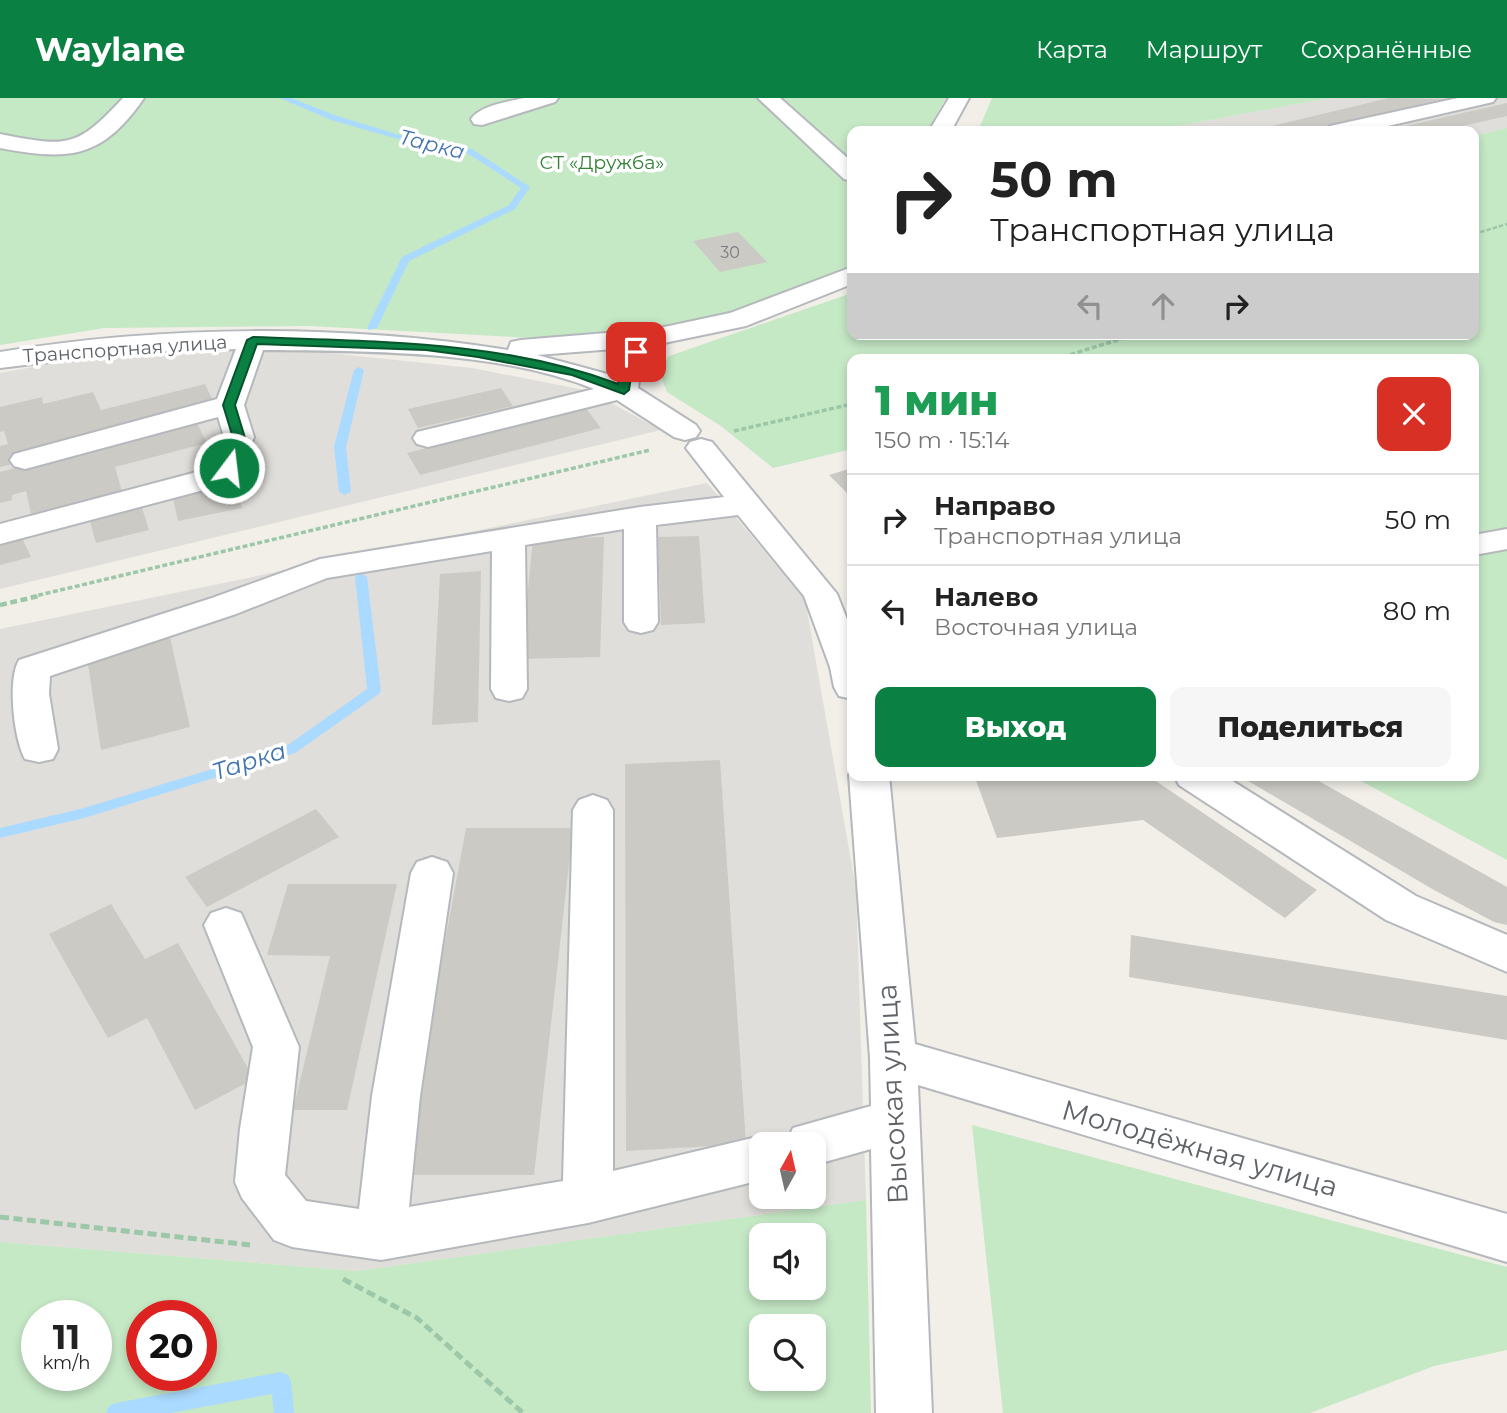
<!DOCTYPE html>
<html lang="ru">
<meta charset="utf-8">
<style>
:root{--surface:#fff;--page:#f6f6f6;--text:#222;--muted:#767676;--line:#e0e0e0;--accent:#0b8043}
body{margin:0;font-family:Montserrat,sans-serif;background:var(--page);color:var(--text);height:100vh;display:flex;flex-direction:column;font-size:26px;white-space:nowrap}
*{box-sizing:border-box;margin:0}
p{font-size:23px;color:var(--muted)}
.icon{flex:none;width:38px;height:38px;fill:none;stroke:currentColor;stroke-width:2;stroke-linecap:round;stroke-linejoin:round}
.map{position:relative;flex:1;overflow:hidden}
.details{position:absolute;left:847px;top:256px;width:632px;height:427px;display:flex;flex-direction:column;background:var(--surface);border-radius:14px;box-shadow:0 4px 10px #0003}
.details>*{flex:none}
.hud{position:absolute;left:847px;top:28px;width:632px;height:214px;border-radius:14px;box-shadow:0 4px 10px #0003;background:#fff;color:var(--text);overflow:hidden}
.needle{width:46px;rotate:8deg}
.controls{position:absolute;left:749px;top:1034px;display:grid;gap:14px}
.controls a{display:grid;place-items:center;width:77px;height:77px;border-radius:14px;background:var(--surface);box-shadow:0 4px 10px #0003;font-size:35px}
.speed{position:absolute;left:21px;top:1202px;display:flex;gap:14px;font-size:35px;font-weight:700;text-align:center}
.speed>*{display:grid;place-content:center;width:91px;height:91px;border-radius:50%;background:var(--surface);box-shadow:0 4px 10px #0003;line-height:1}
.speed small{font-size:18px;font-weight:400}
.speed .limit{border:10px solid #d22;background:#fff;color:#111}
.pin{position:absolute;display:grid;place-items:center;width:60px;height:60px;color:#fff;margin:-30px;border-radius:14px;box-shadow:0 4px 10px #0006}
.me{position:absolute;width:77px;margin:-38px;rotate:15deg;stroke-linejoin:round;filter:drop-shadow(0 0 5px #0008)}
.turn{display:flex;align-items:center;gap:24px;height:147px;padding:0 28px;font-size:32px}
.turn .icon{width:91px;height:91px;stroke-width:2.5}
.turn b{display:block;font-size:49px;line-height:60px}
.lanes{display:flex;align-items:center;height:66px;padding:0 28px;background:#0003;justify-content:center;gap:35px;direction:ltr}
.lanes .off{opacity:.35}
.round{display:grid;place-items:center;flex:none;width:74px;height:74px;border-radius:14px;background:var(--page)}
.overview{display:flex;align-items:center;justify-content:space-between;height:119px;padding:0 28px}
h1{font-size:42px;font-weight:800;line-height:52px;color:#1e9e55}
.primary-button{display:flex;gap:14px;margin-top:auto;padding:14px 28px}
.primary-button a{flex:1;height:80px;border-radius:14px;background:var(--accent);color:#fff;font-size:28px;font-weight:800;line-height:80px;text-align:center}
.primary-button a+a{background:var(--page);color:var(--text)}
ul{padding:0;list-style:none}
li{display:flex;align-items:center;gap:21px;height:91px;padding:0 28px;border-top:2px solid var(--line)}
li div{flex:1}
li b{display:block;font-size:26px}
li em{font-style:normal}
header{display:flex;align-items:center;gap:42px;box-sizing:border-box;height:98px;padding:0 35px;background:var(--accent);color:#fff}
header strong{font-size:33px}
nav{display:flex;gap:38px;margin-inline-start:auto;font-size:24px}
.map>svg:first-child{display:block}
.industrial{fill:#e0deda;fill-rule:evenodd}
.green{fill:#c5e8c5;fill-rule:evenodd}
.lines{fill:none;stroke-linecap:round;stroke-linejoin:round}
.stream{fill:#aadaff;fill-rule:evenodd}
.building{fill:#cccac5}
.minor-casing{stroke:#b5b8bc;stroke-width:4}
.path-far3{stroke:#9cc7a9;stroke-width:2.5;stroke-dasharray:4.5 2;stroke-linecap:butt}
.path-far2{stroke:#9cc7a9;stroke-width:3.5;stroke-dasharray:5 2.5;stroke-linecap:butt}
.path-far1{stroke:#9cc7a9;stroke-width:4.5;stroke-dasharray:7 3.5;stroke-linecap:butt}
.path{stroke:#9cc7a9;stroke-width:5;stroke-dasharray:9 4.5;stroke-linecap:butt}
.minor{fill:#fff;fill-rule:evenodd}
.route{fill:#0b8043;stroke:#07532c;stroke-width:2}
.labels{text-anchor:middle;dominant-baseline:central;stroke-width:7;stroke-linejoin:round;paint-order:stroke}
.far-number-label{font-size:16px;fill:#7a7d7f}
.far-park-label{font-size:19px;fill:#348238;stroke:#fff}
.far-street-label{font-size:19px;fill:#5f6368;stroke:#fff}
.far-water-label{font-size:21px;font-style:italic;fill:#4174aa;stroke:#fff}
.water-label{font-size:24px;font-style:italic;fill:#4174aa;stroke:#fff}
.near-street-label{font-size:28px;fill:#5f6368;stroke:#fff}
</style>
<header>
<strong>Waylane</strong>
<nav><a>Карта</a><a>Маршрут</a><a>Сохранённые</a></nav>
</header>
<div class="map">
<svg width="1507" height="1315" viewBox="0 0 1507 1315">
<rect width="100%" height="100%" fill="#f1efe8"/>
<g class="industrial">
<polygon points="1331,0 1507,0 1507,30 1474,38 1474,33 1150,33"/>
<polygon points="234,250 310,253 472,270 589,293 661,332 0,491 0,275 82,260"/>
<path d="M707 385 805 501 856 791 866 1102 357 1173 0 1144V531ZM761 1046H814V1099H761Z"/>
</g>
<g class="green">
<polygon points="0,0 946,0 927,33 852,33 852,167 842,173 785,197 714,219 642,231 533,240 310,228 104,230 0,247"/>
<polygon points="992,0 1331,0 1150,33 978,33"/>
<polygon points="1507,30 1507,762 1350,677 1474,677 1474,261 852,261 852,351 773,370 721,328 667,294 659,273 669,258 852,195 852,236 1474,236 1474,38"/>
<polygon points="972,1027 1507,1169 1507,1252 1434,1268 1310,1315 1003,1315"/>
<path d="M866 1102 871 1315H0V1144L357 1173ZM761 1138H814V1190H761ZM96 1218V1278H37V1218ZM201 1218V1278H142V1218ZM814 1228V1281H761V1228Z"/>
</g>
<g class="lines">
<g class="stream">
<polygon points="280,0 291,0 337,18 420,43 472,51 530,89 515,111 409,163 377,230 369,232 367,230 402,159 509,107 521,90 467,55 419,47 331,22"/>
<polygon points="359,269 364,272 346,349 351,394 345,397 339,394 334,349 354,272"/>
<polygon points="361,475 367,479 381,593 379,596 295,655 84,720 0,740 0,730 84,710 285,649 367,591 355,479"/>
<polygon points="281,1274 288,1277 291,1284 294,1315 274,1315 272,1296 170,1315 106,1315 109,1308 116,1305"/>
</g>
</g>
<g class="building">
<polygon points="1389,0 1443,1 1304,33 1251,33"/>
<polygon points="1507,5 1507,18 1441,33 1383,33"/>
<polygon points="738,134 767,164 720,174 693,143"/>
<polygon points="205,286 214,305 12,357 13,366 0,369 0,348 8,346 4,333 0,334 0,309 42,299 43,306 93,294 101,312"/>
<polygon points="501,290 513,308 418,330 408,311"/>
<polygon points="585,309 601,330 420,377 407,355"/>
<polygon points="196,323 207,345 115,369 122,394 31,416 26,393 12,397 12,402 0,405 0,374"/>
<polygon points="852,370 852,400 829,377"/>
<polygon points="236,388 242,410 178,423 173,400"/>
<polygon points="142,410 149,432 96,445 90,423"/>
<polygon points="21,438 31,459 0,467 0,444"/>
<polygon points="699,438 705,525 661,527 658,439"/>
<polygon points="604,439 600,559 521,561 533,441"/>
<polygon points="481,473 478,624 432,627 440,476"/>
<polygon points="170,539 190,629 101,652 87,560"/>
<polygon points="720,662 746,1046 626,1053 625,666"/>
<polygon points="974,677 1147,677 1317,792 1285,820 1143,722 997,740"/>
<polygon points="1238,677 1308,677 1507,789 1507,827 1494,824 1434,792"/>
<polygon points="316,711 339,739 207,809 185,779"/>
<polygon points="466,730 573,730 534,1077 402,1077"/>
<polygon points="288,786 397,786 347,1012 293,1012 330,858 267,857"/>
<polygon points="111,806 145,861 178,845 254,981 195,1012 147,920 108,940 49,836"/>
<polygon points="1131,837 1507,898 1507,942 1129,879"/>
</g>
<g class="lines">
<defs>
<g id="minor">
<path d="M123 0H144C102 61 69 63 0 50V36C67 49 76 51 123 0Z"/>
<path d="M524 0H558L555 4 482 27 474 26 471 21C481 7 508 4 524 0Z"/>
<polygon points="758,0 780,0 852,64 852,83 844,81"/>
<polygon points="949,0 969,0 951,33 929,33"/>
<polygon points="1458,0 1496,0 1493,4 1366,33 1327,33 1330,28"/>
<path d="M852 169V186L746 228 664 245 641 267 638 290 696 327 700 333 696 339 685 342 674 339 617 302 428 349 417 346 413 340 417 334 594 291C498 252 366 253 263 252L244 307 254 339 240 377 215 389 0 446V426L193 375 215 365 224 339 218 319 25 371 14 368 10 362 14 356 217 301 236 251 124 255 0 270V254C165 227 343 226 508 252L511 244 521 242 655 231 730 215ZM627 250 613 264 611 277 537 257Z"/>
<path d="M701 341 712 344 837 496 852 534V601L839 598 834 589 830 569 804 498 738 417 656 427 658 524 653 532 641 535 629 532 624 524V431L525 447 527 591 522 600 509 603 496 600 491 591 492 453 327 480 236 516 50 578 49 596 58 651 53 661 39 664 25 661C14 641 7 582 19 562L212 500 320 461 640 409 724 399 686 350 690 344Z"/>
<polygon points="1507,431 1507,451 1474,457 1474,437"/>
<polygon points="852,672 852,677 889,677 915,946 1507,1116 1507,1164 918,987 932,1315 876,1315 871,1051 814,1067 814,1046 786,1046 793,1030 871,1008 870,960 849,677"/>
<polygon points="1174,677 1223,677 1416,798 1507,837 1507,874 1386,822 1179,687"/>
<polygon points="593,697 607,702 613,712 613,1073 761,1038 779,1046 761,1046 761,1082 588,1125 381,1162 292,1149 274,1142 242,1100 235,1084 240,1031 253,949 204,827 211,815 226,810 241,815 299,949 285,1077 306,1103 359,1111 372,998 411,775 417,764 432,759 447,764 453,775 420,998 409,1109 563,1083 573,712 579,702"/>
</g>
</defs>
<use href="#minor" class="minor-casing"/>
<polyline class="path-far3" points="1474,136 1507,126"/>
<g class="path-far2">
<polyline points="1056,261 1137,236"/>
<polyline points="734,333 852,306"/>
<polyline points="31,499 650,352"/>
</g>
<polyline class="path-far1" points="0,507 39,498"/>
<g class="path">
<polyline points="0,1119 250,1147"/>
<polyline points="343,1181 417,1220 523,1315"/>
</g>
<use href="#minor" class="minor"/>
</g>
<path class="route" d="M253 239C376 244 502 242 618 286L622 264 632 252 642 254 633 265 629 292 624 296 572 277 478 259 426 252 257 246 235 307 245 340 236 370 229 374 223 370 233 340 223 307 247 242Z"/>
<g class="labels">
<g class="far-number-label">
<text x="730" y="154">30</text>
</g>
<g class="far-park-label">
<text x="602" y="64">СТ «Дружба»</text>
</g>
<g class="far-street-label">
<text transform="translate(125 251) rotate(-4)">Транспортная улица</text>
</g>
<g class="far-water-label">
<text transform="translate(432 46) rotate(14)">Тарка</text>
</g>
<g class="water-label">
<text transform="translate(249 663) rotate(-18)">Тарка</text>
</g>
<g class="near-street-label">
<text transform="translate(892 996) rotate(-93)">Высокая улица</text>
<text transform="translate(1200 1050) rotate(16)">Молодёжная улица</text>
</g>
</g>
</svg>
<div class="controls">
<a><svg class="needle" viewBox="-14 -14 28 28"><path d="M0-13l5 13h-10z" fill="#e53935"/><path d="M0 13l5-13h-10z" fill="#767676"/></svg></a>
<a><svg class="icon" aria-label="sound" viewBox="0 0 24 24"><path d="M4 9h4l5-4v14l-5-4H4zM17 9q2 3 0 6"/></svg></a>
<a><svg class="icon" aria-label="search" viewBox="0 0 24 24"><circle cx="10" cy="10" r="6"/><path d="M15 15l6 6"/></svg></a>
</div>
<div class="speed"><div>11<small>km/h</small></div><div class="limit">20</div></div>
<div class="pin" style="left:636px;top:254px;background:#d93025"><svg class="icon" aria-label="arrive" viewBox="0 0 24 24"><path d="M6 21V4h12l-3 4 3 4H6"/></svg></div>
<svg class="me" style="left:229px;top:370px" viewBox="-20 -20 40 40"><circle r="17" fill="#0b8043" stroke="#fff" stroke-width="3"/><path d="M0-11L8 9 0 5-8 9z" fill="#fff"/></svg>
<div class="hud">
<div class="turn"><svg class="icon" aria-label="right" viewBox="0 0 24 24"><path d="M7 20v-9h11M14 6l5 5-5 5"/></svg><div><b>50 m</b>Транспортная улица</div></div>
<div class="lanes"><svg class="icon off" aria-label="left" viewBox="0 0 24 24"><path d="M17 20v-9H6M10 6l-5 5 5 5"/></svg><svg class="icon off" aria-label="ahead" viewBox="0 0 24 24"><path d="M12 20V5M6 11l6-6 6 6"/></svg><svg class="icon" aria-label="right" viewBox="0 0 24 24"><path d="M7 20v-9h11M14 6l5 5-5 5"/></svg></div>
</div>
<section class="details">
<div class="overview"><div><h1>1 мин</h1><p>150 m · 15:14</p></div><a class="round" style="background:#d93025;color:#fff"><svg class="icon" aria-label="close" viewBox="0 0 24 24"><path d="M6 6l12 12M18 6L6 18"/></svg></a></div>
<ul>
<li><svg class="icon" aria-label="right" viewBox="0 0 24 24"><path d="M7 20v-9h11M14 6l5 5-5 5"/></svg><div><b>Направо</b><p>Транспортная улица</p></div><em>50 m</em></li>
<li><svg class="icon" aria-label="left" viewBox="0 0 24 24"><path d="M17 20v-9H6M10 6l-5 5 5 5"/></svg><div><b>Налево</b><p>Восточная улица</p></div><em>80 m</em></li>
</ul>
<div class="primary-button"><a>Выход</a><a>Поделиться</a></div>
</section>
</div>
